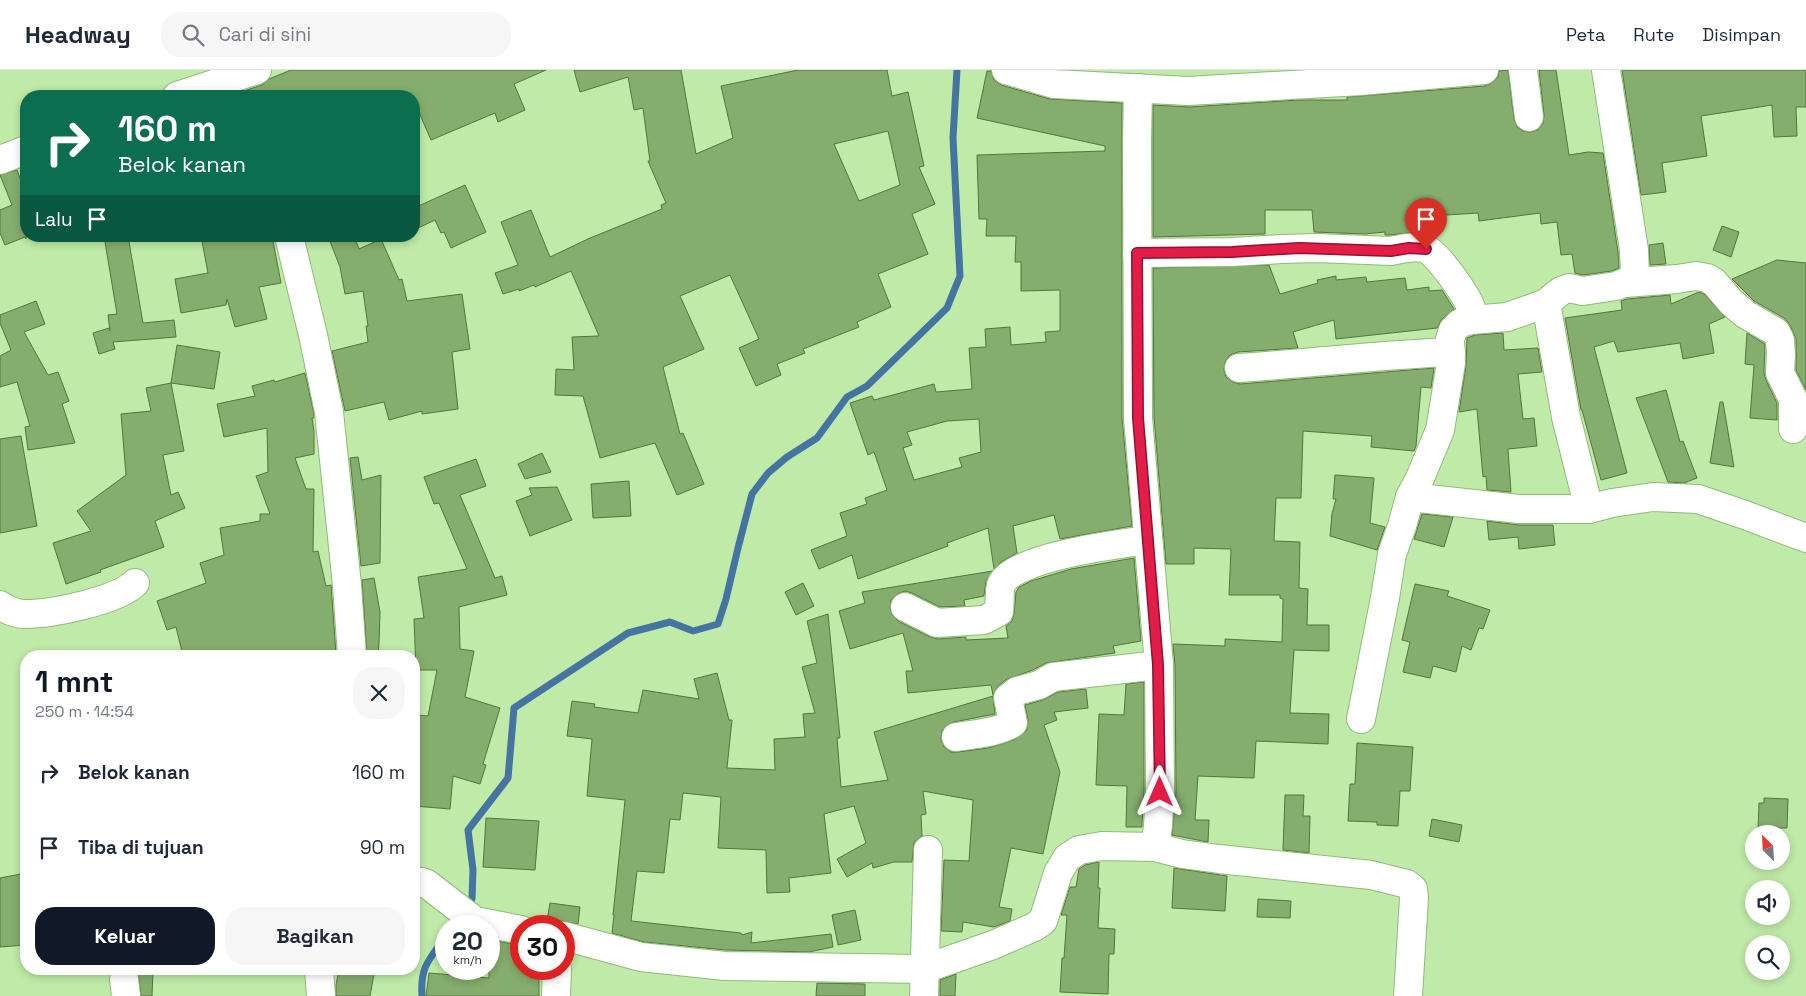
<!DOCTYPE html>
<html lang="id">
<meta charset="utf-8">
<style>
:root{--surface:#fff;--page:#f6f6f7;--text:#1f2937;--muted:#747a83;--line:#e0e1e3;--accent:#111827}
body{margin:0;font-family:"Space Grotesk",sans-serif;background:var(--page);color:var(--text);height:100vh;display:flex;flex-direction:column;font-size:19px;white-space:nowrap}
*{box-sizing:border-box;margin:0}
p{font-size:16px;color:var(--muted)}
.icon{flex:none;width:28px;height:28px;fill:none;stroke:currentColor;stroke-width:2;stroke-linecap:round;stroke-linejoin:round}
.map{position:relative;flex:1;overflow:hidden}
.panel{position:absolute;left:20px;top:580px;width:400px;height:325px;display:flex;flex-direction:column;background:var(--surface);border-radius:20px;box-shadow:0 2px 8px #0003}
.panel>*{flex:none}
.hud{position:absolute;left:20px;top:20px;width:400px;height:152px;border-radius:20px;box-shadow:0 2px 8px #0003;background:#0b6e4f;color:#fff;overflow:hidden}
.needle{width:32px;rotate:336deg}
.buttons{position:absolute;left:1745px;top:755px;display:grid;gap:10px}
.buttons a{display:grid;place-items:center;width:45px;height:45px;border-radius:50%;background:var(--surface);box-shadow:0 2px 8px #0003;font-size:25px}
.speed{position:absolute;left:435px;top:845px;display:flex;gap:10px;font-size:25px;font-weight:700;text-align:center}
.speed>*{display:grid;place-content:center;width:65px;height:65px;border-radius:50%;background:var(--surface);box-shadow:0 2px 8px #0003;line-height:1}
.speed small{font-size:12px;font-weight:400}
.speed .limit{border:8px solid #d22;background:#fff;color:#111}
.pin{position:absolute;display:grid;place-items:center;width:42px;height:42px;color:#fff;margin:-51px -21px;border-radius:50% 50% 50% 0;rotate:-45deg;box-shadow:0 0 5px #0007}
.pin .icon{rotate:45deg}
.me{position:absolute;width:55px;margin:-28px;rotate:0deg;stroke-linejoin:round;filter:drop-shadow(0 0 4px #0008)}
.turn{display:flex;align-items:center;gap:18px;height:105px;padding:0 15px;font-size:22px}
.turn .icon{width:65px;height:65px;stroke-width:2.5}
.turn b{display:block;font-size:35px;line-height:42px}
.then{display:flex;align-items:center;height:48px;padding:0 15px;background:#0003;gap:10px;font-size:19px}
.round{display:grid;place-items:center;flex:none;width:52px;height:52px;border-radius:20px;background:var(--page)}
.summary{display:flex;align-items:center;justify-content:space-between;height:85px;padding:0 15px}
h1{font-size:30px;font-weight:700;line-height:38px;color:var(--accent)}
.primary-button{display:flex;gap:10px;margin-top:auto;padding:10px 15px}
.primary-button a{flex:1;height:58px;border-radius:20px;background:var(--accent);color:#fff;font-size:20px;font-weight:700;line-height:58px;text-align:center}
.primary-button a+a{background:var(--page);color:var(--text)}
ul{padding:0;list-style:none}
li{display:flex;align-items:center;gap:15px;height:75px;padding:0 15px}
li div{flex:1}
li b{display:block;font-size:19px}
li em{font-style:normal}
header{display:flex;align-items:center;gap:30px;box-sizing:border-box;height:70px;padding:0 25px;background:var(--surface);border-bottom:1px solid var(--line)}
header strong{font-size:24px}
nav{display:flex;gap:28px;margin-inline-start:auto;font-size:18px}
.search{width:350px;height:45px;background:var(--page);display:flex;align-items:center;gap:12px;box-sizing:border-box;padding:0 18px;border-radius:20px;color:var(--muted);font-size:19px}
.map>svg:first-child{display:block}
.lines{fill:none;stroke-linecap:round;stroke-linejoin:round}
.stream{stroke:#4374a2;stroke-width:7}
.building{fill:#85ad6e;stroke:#51773a;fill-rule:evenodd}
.minor-casing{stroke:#91ba7a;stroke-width:30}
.minor{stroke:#fff;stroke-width:28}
.route-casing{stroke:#92132f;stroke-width:12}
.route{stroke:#e11d48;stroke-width:9}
</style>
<header>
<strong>Headway</strong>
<div class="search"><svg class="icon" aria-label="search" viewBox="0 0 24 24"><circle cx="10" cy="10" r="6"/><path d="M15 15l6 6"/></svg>Cari di sini</div>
<nav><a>Peta</a><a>Rute</a><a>Disimpan</a></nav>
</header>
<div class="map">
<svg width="1806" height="926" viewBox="0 0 1806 926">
<rect width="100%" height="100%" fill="#bfeaa7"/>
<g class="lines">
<g class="stream">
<polyline points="466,838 472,829 473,800 468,760 508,708 514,638 628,563 670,552 693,561 718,554 726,529 738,478 752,424 768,403 787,387 817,368 847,327 867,316 947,238 960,206 953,68 957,0"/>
<path d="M422 926C420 895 430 889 446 866"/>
</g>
</g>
<g class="building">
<polygon points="291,0 546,0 514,14 525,40 498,52 495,43 431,70 414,31 414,26 411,25 229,26 262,15 269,9"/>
<path d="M574 0H681L696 84 733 68 721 16 798 0H887L892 26 908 22 924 96 919 97 935 134 912 144 928 184 878 204 891 237 857 252 859 257 803 279 805 283 777 294 781 305 756 316 739 278 759 269 730 205 680 226 704 279 663 297 680 364 683 363 704 414 677 425 655 373 600 388 583 326 555 325 556 299 574 300 572 267 599 266 571 201 535 217 534 215 519 221V219L503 224 495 203 518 195 501 152 531 140 550 187 590 168 662 139 661 135 666 133 648 91H650L643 38 634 40 628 7 580 22ZM888 61 900 115 859 131 834 74Z"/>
<polygon points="1508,0 1514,49 1517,57 1523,61 1530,62 1538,60 1543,53 1544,45 1539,0 1556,0 1569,85 1588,82 1603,83 1618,182 1619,198 1612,201 1583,205 1575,203 1572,184 1561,185 1557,152 1541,154 1540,143 1479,151 1478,143 1415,147 1416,162 1390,165 1385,165 1385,162 1365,164 1314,162 1312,140 1265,140 1265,164 1153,167 1153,35 1189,37 1298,30 1347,30 1347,27 1485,16 1493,12 1498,7 1499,1"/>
<polygon points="1622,0 1806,0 1806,37 1796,37 1797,66 1774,67 1772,35 1701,46 1707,86 1662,93 1666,122 1641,125"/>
<path d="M987 1H991L994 10 1001 15 1050 29 1122 33V348L1132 456 1060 469 1054 445 1013 456 1017 483 1001 492 994 499 988 458 947 473 948 476 858 509 852 485 819 499 811 480 847 466 840 443 867 434 865 428 887 420 874 382 868 385 850 333 872 326 874 330 934 314 936 322 972 319 969 278 986 277 985 259 1010 257 1011 275 1046 272 1045 262 1060 261V220L1021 221V192H1015L1016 166H986L987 149H979L977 85 1105 81V76L977 48ZM979 349 981 382 959 388 962 397 914 410 903 378 912 375 907 362 947 351Z"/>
<polygon points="17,100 26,124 26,169 25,167 5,175 0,163 0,140 12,135 0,105"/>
<polygon points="465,115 486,162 451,178 444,162 441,163 435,150 414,160 414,138"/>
<polygon points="1722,156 1739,162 1731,187 1713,180"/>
<polygon points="104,166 128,166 143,253 174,250 176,267 113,272 115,279 99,284 93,263 109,258 110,261 108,245 117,244"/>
<polygon points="201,166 272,166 281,213 259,217 267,249 235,257 227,229 226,235 181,243 175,209 208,203"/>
<polygon points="328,166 354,166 359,179 381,169 399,210 402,209 407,231 462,224 470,279 452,282 458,339 422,344 422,341 389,350 384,332 345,341 332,281 368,272 366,256 368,256 363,221 345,224 340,197"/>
<polygon points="1663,173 1666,194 1650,195 1649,175"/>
<polygon points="1777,190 1806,193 1806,320 1796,300 1796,269 1790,255 1784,248 1754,231 1732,209"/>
<polygon points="1269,195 1280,224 1318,213 1317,210 1336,206 1336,210 1366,207 1367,212 1405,208 1407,220 1429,217 1429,221 1442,220 1454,239 1442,249 1437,258 1336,269 1334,250 1293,262 1298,278 1238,282 1230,285 1225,292 1224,300 1226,307 1233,312 1240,314 1434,298 1431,318 1421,317 1416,376 1414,381 1371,377 1372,366 1303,361 1301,428 1276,428 1274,471 1300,472 1299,518 1308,519 1307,555 1329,555 1329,581 1294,580 1290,643 1329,644 1328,674 1256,671 1254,708 1198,706 1195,750 1209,750 1208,772 1172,765 1176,722 1175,595 1173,574 1225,576 1225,569 1282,572 1283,529 1280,528 1280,525 1229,525 1231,479 1194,478 1194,494 1166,494 1154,347 1153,198"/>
<polygon points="1699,222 1704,224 1725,247 1709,254 1714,283 1683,289 1680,273 1618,282 1614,271 1594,277 1627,403 1601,410 1582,340 1581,340 1565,248 1622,240 1621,231 1627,229 1670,225 1671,234"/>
<polygon points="36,231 45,254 24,262 48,305 58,302 69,331 62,334 75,373 28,380 25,357 30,356 17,312 0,317 0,286 11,280 0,253 0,245"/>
<polygon points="1503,263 1504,280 1538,278 1542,302 1518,304 1523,349 1534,348 1537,376 1508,379 1511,422 1487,420 1486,406 1483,407 1477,339 1459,342 1466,295 1467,268 1475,265"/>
<polygon points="1747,263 1765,274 1764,303 1766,310 1777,333 1777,350 1750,348 1754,295 1745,294"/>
<polygon points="177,275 220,282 214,319 171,313"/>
<polygon points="305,303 314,344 314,348 312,348 314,361 314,384 295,388 306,419 314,419 313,482 318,481 326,516 331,515 336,584 329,586 183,586 176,557 167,560 157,531 206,513 200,493 224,485 220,458 260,451 260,444 270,444 256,406 268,402 267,358 224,367 217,334 255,326 252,316 274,310 275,312"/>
<polygon points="171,313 184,381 163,385 171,425 178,422 185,438 155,451 164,477 100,500 101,502 66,514 53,473 91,461 77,441 126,405 121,344 151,341 146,318"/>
<polygon points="1666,320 1680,372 1683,371 1697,408 1684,413 1668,412 1636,328"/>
<polygon points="1720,332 1723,332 1734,397 1710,393"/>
<polygon points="21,366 37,456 0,463 0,369"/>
<polygon points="542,383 551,402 525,409 518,394"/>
<polygon points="358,387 362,410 381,405 380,493 361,496 350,388"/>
<polygon points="476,389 486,416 460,425 495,508 502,506 507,525 459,537 460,579 474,581 465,627 500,638 483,694 486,695 480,714 453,706 450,739 414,736 414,659 418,659 417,645 428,646 437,600 416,600 414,549 424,548 418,507 467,499 439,433 434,434 424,407"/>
<polygon points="1335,405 1374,408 1370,453 1385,457 1377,480 1330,466 1332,444 1336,429 1333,429"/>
<polygon points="629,411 631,446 593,448 591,414"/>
<polygon points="557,417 572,450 530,466 516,431 532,425 529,418"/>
<polygon points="1422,444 1453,447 1444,477 1414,469"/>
<polygon points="1487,451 1519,455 1553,455 1555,475 1519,479 1518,467 1489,470"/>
<polygon points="1134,488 1141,571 1113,576 1115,583 1046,593 1033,600 1007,609 998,616 993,625 991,615 908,623 906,601 913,601 903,563 850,579 839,541 865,533 862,522 993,501 986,511 984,526 964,530 965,536 940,537 912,523 905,521 897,524 891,530 890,538 892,545 898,551 930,567 938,569 966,567 966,570 1008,568 1006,556 1012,551 1014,544 1016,522 1019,517 1031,511 1071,499"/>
<polygon points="374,508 380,542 379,573 378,586 367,586 362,510"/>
<polygon points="803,513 814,536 796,545 785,522"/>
<polygon points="1415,514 1449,521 1447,526 1490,540 1483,559 1479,558 1471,580 1462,576 1456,602 1433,596 1430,608 1403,602 1410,572 1402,570"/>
<polygon points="828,544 840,668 837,668 841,717 888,710 874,662 993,626 995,644 954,652 947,655 942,661 941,669 944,677 951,682 958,682 988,678 1014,670 1027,660 1028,650 1025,635 1043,630 1058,622 1086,619 1088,638 1054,642 1057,650 1044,655 1060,702 1043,784 1011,778 999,837 1012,839 1010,851 994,857 963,852 962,862 941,861 944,790 969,791 973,730 923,721 926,744 921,745 922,766 914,772 912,792 894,792 873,798 872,793 847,807 837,789 866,773 854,736 824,744 831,803 789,808 790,822 767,823 766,780 718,778 721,727 683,723 680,750 670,749 664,803 637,801 631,851 741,863 742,865 752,862 751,873 831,864 833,877 809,882 726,880 644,872 612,863 614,845 613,845 625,730 587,726 592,669 567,666 572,631 595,634 594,637 638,643 643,620 699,629 694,609 717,603 729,650 732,650 727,698 775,700 774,669 805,667 803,644 815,643 802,597 817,593 807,551"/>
<polygon points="1144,612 1144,722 1142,754 1142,757 1126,757 1127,716 1096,715 1099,644 1124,645 1126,614"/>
<polygon points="1357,673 1413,677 1410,721 1400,721 1398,756 1377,755 1377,752 1348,751 1350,714 1355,714"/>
<polygon points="1285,725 1304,725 1303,746 1310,746 1309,783 1283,780"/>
<polygon points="1764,728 1788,729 1787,758 1776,758 1776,761 1758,761 1759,733 1764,733"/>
<polygon points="486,748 539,751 535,800 483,797"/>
<polygon points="1432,749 1462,755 1459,772 1429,766"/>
<polygon points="1099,792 1098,818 1100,818 1098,858 1115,859 1114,884 1109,884 1108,924 1060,922 1062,888 1064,888 1067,845 1061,845 1070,817 1076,817 1079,799 1085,795"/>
<polygon points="1174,798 1227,806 1225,841 1172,838"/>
<polygon points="26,803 26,875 0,877 0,808"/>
<polygon points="1258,829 1291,831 1290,848 1257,847"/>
<polygon points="550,833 580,837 578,854 561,851 552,856 546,856"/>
<polygon points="855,840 861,870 838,875 832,845"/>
<polygon points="489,870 521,875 521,899 539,899 539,926 426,926 429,903 489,908"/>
<polygon points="339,899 374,904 370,926 336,926 336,915"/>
<polygon points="138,902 153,902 152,926 141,926"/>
<polygon points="956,904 955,926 940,926 940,910"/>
<polygon points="817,913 865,914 865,926 816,926"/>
</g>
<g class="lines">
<defs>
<g id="minor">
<polyline points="1006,0 1054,14 1188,21 1361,11 1484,0"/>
<polyline points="1523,0 1529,47"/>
<polyline points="177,26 257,0"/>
<polyline points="0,90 26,80"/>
<polyline points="289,166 313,265 329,342 347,515 352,586"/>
<path d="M1137 183 1232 182 1282 179 1317 178 1391 181C1401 179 1417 175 1426 179 1438 184 1467 226 1471 238 1472 242 1472 247 1472 250"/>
<polyline points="1625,213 1677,209 1696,206 1707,208 1714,212 1731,232 1745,244 1776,262 1780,270 1781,285 1780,303 1793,329 1793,359"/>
<polyline points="1546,233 1566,347 1589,439"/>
<path d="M1239 298C1310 293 1380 285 1451 282"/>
<polyline points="1410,427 1519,439 1589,439 1612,433 1653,427 1698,429 1745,445 1806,468"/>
<path d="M0 535C7 540 16 544 25 544 51 544 117 531 135 513"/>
<path d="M905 537 937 553 984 550 999 542C1000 536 999 520 1001 515 1012 487 1119 474 1147 470"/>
<polyline points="1361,649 1385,528 1392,484 1402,456 1410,427 1420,408 1440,360 1451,293 1450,269 1453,260 1460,253 1472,250 1507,247 1530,239 1546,233 1561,221 1569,218 1583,221 1616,216 1631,210 1635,204 1634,180 1606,0"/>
<path d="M956 667C974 664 997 663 1013 653L1008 628 1017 621 1039 615 1053 607 1159 595"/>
<polyline points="1155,777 1182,784 1219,789 1371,805 1407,814 1413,819 1414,828 1408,926"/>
<polyline points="414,812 422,812 427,814 475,851 521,860"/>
<polyline points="564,866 641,887 725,896 924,899 993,875 1034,857 1043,851 1058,803 1067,788 1079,780 1102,776 1155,777 1158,756 1160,722 1159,595 1138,348 1137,71 1138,18"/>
<polyline points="319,899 321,926"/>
<polyline points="124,909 126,926"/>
<polyline points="556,926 557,899"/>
<polyline points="924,926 928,780"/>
</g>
</defs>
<use href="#minor" class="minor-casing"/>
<use href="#minor" class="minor"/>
</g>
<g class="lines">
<defs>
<polyline id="route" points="1160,722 1158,595 1138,348 1137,183 1232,182 1299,178 1391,181 1409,178 1426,179"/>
</defs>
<use href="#route" class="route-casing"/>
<use href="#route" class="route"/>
</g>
</svg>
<div class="buttons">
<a><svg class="needle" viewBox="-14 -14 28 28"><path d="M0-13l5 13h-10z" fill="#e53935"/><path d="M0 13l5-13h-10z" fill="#747a83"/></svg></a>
<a><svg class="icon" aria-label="sound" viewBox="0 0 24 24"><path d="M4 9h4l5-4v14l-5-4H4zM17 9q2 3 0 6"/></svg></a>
<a><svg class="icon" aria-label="search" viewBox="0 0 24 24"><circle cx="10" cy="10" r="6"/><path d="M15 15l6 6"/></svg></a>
</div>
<div class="speed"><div>20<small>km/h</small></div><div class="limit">30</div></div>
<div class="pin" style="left:1426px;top:179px;background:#d93025"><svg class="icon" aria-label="arrive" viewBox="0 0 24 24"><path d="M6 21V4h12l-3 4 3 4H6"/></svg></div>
<svg class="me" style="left:1160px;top:722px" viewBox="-20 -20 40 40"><path d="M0-17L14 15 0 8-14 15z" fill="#e11d48" stroke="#fff" stroke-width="4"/></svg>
<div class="hud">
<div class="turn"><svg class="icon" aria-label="right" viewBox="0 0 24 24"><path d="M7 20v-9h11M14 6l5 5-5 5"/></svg><div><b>160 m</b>Belok kanan</div></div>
<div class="then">Lalu<svg class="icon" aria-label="arrive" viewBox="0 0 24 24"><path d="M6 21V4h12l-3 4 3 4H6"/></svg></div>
</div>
<section class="panel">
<div class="summary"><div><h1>1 mnt</h1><p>250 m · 14:54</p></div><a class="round"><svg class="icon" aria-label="close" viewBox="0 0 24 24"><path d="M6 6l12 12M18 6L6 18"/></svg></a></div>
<ul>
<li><svg class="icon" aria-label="right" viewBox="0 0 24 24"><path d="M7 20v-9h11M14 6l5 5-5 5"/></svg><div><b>Belok kanan</b></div><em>160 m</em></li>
<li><svg class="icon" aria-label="arrive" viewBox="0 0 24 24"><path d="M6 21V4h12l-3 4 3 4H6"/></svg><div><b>Tiba di tujuan</b></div><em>90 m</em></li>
</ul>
<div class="primary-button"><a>Keluar</a><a>Bagikan</a></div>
</section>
</div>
